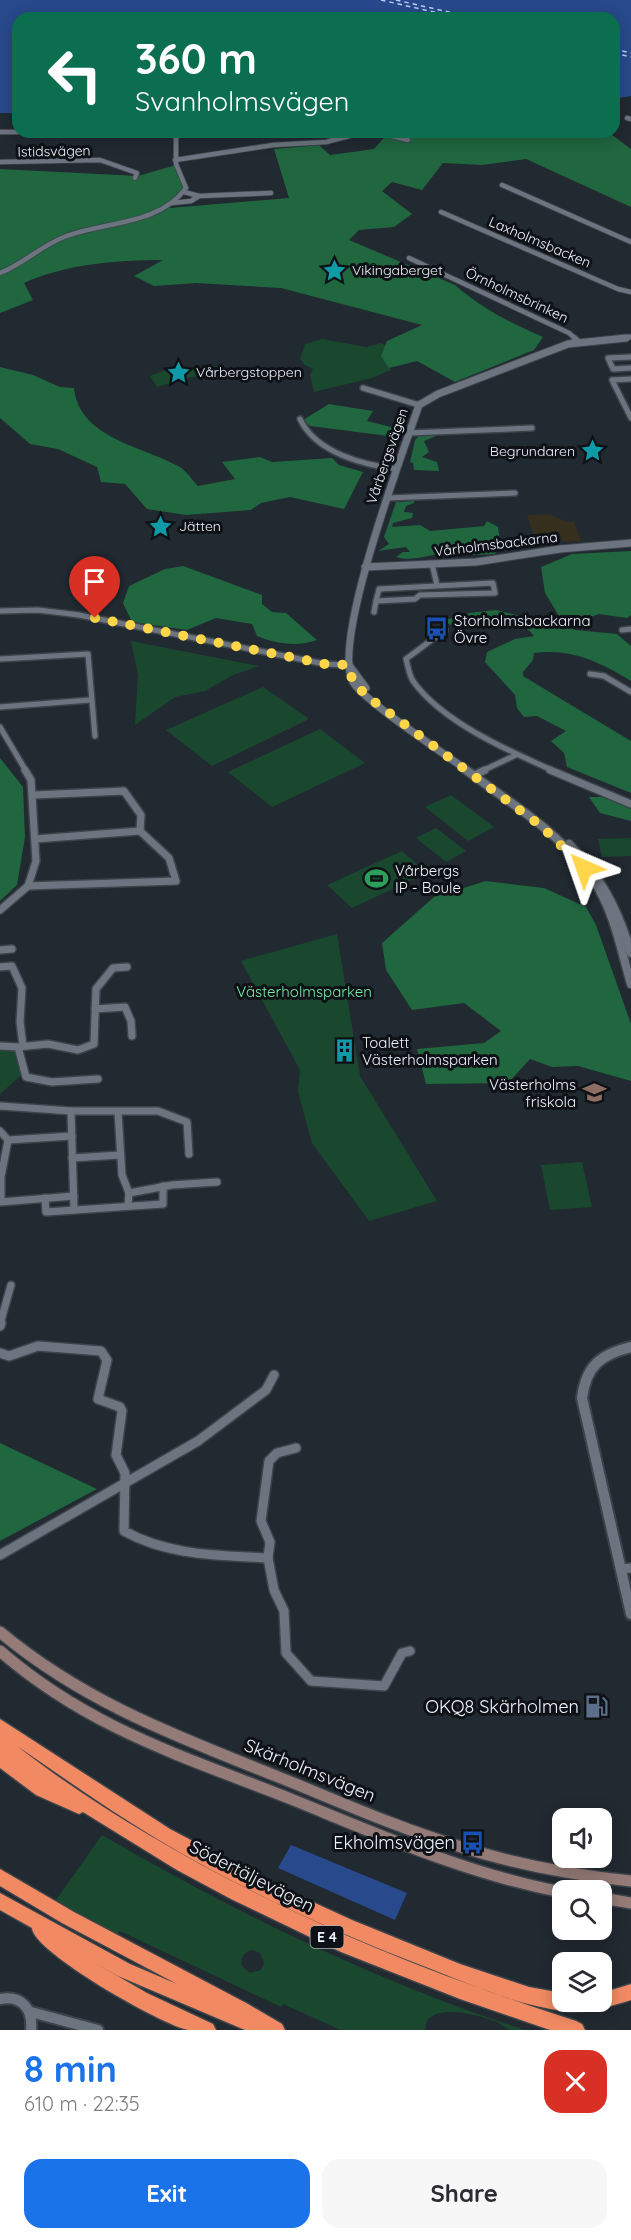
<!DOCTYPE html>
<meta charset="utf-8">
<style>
:root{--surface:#fff;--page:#f7f7f7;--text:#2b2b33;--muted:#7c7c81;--accent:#1a73e8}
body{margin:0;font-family:Quicksand,sans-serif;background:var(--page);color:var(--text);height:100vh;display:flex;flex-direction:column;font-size:22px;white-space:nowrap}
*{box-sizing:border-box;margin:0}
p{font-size:20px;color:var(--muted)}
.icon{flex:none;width:33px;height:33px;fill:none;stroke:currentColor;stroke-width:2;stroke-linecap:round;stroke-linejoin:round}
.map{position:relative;height:2030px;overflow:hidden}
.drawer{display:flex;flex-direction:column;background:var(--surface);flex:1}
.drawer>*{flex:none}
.top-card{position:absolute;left:12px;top:12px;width:608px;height:126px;border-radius:18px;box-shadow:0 3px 15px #0003;background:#0b6e4f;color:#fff;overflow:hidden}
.buttons{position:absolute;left:552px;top:1808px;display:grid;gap:12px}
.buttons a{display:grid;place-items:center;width:60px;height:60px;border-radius:12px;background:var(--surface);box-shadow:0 3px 15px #0003;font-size:30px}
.pin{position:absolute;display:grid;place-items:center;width:51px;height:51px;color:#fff;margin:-62px -26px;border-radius:50% 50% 50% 0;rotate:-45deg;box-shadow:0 0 6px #0007}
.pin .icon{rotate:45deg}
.me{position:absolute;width:66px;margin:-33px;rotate:317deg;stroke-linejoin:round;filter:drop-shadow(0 0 4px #0008)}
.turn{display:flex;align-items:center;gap:21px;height:126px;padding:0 24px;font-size:27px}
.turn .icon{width:78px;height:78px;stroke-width:2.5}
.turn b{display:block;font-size:42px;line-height:51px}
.round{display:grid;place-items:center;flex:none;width:63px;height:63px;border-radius:18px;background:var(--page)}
.headline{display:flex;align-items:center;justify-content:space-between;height:102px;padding:0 24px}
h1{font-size:36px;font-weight:800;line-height:45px;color:var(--accent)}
.cta{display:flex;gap:12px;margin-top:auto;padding:12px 24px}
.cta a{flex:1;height:69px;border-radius:18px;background:var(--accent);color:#fff;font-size:24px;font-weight:800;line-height:69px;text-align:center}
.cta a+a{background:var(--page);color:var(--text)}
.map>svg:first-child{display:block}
.education{fill:#362f1e}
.green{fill:#1a482e;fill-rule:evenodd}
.forest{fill:#20663f}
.water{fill:#28498c}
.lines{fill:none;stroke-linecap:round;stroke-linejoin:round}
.ferry{stroke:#bbd0f8;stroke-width:1.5;stroke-dasharray:4.5 4;stroke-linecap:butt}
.minor-far3-casing{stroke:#3d434b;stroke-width:6}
.minor-far2-casing{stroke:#3d434b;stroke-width:8}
.minor-far1-casing{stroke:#3d434b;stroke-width:10}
.minor-casing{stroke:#3d434b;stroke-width:12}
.tertiary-far3-casing{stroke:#3d434b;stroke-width:7}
.tertiary-far2-casing{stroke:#3d434b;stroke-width:9}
.tertiary-far1-casing{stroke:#3d434b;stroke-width:11}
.tertiary-casing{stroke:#3d434b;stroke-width:14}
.secondary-casing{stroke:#3d434b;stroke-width:14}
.motorway-casing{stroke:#3d434b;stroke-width:3}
.minor-far3{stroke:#6c757f;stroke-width:4.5}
.minor-far2{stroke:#6c757f;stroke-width:5}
.minor-far1{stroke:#6c757f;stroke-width:7}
.minor{stroke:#6c757f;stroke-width:9}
.tertiary-far3{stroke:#6c757f;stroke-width:5}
.tertiary-far2{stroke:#6c757f;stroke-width:7}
.tertiary-far1{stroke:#6c757f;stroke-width:8}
.tertiary{stroke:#6c757f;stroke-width:10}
.secondary{stroke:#947b77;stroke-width:11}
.motorway{fill:#f18a63;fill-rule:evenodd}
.route{stroke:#ffd54a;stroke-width:10;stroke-dasharray:0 18}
.labels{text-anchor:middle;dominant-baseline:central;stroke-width:6;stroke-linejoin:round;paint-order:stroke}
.far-street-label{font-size:14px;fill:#f0f5fb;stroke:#0e1115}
.far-poi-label{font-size:14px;fill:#f0f5fb;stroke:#0e1115;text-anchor:start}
.shield{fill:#0e1115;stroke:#acb1b6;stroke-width:1.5}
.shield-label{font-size:14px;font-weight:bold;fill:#f0f5fb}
.poi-label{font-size:15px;fill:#f0f5fb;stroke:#0e1115;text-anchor:start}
.park-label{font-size:15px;fill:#77eea7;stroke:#0e1115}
.near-poi-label{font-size:18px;fill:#f0f5fb;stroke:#0e1115;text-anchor:end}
.near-street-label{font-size:18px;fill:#f0f5fb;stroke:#0e1115}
</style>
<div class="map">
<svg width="631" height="2030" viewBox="0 0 631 2030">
<rect width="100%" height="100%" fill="#212931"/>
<polygon class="education" points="549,514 567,522 574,522 581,541 563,542 560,534 556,535 558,541 536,542 527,515"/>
<g class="green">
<polygon points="322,339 366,347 381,343 390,348 388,364 391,370 372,378 314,392 310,375 313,369 305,365 300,359 305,344"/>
<polygon points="219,366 223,374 191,377 157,387 150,376 165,370"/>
<polygon points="131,641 259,666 233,675 205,691 175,697 135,725 138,675"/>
<polygon points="263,687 308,718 307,720 212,766 166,730"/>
<polygon points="320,729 365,763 272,807 228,772"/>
<polygon points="451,795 494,827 468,841 425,807"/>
<polygon points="436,828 466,851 446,862 416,838"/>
<polygon points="631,838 631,856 602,857 598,839"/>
<polygon points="402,851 427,873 352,908 327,885"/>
<polygon points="337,934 360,1076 437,1201 369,1221 312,1143 298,1092 300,1070 241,961"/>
<polygon points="0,1048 15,1050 21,1066 20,1076 0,1094"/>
<polygon points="582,1162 592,1207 550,1210 541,1165"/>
<path d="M102 1835C238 1914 375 1981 525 2030 521 2030 515 2030 511 2030 506 2029 500 2023 495 2021 479 2015 425 2000 425 2030H341L283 2004 281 2007 120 1931 115 1937 54 1903ZM253 1950 260 1953 264 1963 261 1970 250 1973 242 1966C240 1957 245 1951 253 1950Z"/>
</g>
<g class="forest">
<path d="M389 132H608L631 149V207L526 159 482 165 443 163 422 190 392 182 382 191 412 214 394 227 359 230 349 240 455 285C481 308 511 323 543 337L534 350 455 382 417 361 389 368 381 356 387 341 422 325 281 288 196 283 154 286 134 276 163 260C117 260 66 264 24 283L33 300 0 313V169L138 176 176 165 184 188 170 208 289 198 274 149 319 145 330 155 374 149Z"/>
<path d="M0 367 33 375 60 387 74 388C79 438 142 446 178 466 186 470 192 480 198 486L235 479 222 462 260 457 272 462 332 458 339 465 363 472 344 509 290 497 261 503 251 510 186 515 147 509 125 484 101 482 97 467 58 449 30 444 0 418Z"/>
<polygon points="329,404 373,411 367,421 399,429 396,437 310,426 303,420"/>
<polygon points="419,436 436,436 424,441 429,452 422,457 437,462 439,471 414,470 413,463 410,462 415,440"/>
<path d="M414 501V503L406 506 404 512 413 513 412 518 393 523 392 527 420 525 430 531 484 526 487 521 498 527 500 541 494 544 497 549 495 554C480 555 467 555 452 554 433 552 414 563 396 557L403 552H410L406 547 378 551 389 544 384 537 396 502Z"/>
<polygon points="631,551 631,615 627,618 599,614 585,619 559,616 545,593 541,567 572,554"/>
<path d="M183 566 262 595V604L272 612 286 613 317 640C298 647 276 644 257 636L252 624 216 618 187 630 132 622 123 603 129 586 165 569Z"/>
<path d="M496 610 576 630 617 634 631 646V681C600 662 571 648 534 653L533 660 523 672V676L631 741V793L567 767 564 753 551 741 566 731 537 716 524 717 517 708 515 695 485 662 487 652 515 639 534 636C516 612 477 615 453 626L442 621 469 613Z"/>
<polygon points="0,758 23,787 25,837 17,885 0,901"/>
<polygon points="589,797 602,797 631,808 631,821 600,813"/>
<polygon points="486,881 544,888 586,907 596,925 631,1024 631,1081 578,1066 552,1067 530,1059 508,1083 426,1084 417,1049 484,1043 501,1031 464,1003 412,1010 386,970 382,943 434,897"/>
<polygon points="0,1443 97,1489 0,1541"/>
</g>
<g class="water">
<polygon points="0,0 631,0 631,96 614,99 614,18 18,18 18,113 0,113"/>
<polygon points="291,1845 407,1893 395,1920 278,1868"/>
</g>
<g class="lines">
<g class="ferry">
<polyline points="381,0 460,18"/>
<polyline points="396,0 475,18"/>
<polyline points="614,49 631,53"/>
<polyline points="614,53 631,57"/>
</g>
<defs>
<g id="minor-far3">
<polyline points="627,118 631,119"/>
<polyline points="0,132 18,132"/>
<polyline points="173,134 185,132"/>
<polyline points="175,160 273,145 326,142 361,133 381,133 408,140"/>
<polyline points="0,162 100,160 137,173 135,178"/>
<polyline points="502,185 631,242"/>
<polyline points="184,192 199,196 271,193"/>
<polyline points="172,203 191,201 199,196"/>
<polyline points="441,212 618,289 631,292"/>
<polyline points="409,258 569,333 576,339"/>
<path d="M0 273C23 264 41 246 64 237 105 221 158 226 186 188L176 164V136L167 132"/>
</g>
<g id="minor-far2">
<polyline points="574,338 578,341"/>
<polyline points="631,357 608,358 613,369 631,368"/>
<polyline points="631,379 612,380 631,418"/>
<polyline points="363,388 419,405"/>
<path d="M300 419C316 453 364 465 397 469"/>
<polyline points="408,433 532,428"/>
<polyline points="387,498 515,493"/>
<polyline points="432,564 437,585"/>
<polygon points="493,583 495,593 420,595 415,599 376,601 379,589"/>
<polyline points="0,611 38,610 79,615 325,664 348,665"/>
<polyline points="374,612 376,601"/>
<path d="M445 630 406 659C408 666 409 675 413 681 442 722 509 751 554 771"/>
<polyline points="622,630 631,629"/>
<polyline points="0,659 88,654 95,736"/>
<polyline points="590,674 604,676 631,692"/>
<polyline points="0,707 90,700"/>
<polyline points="0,727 26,771"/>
<polyline points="482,771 516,755"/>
</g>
<g id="minor-far1">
<polyline points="550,770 631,804"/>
<polyline points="473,776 485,770"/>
<polyline points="34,795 124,791 141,815 140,831"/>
<polyline points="28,886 176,881 169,858 140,831 35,839"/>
<polyline points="0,910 28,886 36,861 31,780 25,770"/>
<polyline points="0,950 12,949"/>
<polyline points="0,967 12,966 22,988 20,1022 23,1046"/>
<polyline points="95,1009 125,1007 131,1021 132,1036"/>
<polyline points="0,1046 18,1047 26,1077 52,1082 98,1079"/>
<polyline points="18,1047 48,1044 78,1050 94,1044 96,989 113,968 127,967"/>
<polyline points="0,1106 71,1111 158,1111 187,1122 189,1154"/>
<polyline points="71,1111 74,1210"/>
<polyline points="118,1112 122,1175 129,1193 128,1206"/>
<polyline points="0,1131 8,1140 1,1177 1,1202 74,1196"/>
<polyline points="8,1140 72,1136"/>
<polyline points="72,1158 120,1155"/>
<polyline points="129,1193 172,1185 217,1182"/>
<polyline points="45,1198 46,1212 163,1204 163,1186"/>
<polyline points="0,1324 11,1285"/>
</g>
<g id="minor">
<polyline points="0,1326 1,1323"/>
<path d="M0 1353 9 1356 38 1346 101 1351 107 1360 98 1399 120 1407 122 1411 116 1455 125 1473 124 1531C169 1556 218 1555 268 1558"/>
<polyline points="296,1448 277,1453 269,1461 261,1521 270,1542 268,1558 274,1590 284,1611 286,1653 311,1681 384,1686 402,1653 410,1651"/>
<polyline points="0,1555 198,1441 266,1390 274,1375"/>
<polyline points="621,1569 631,1568"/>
</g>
<polyline id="tertiary-far3" points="612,339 631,337"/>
<g id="tertiary-far2">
<polyline points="365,567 476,562 560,549 631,543"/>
<polyline points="349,665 366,688"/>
<path d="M468 771C445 754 364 701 353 682 331 643 403 452 419 405L438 394 568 344 626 338"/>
</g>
<g id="tertiary-far1">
<path d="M466 770C510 803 563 834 594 881 614 911 621 950 631 984"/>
<path d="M569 844C601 876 618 910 631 953"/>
</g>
<g id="tertiary">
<path d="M631 1347C601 1354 586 1366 582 1398L631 1614"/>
<path d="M0 1999C22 1995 33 2009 31 2030"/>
<polyline points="31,2012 98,2030"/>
</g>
<g id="secondary">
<path d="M0 1632C84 1702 176 1736 276 1776 336 1800 395 1827 458 1846 514 1864 572 1875 631 1881"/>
<path d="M0 1651C90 1729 183 1756 291 1799 380 1835 467 1874 562 1892"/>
<polyline points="602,1898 631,1903"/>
</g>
<g id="motorway">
<path d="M0 1719 170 1829 278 1886 352 1920 460 1964 529 1987 562 1993V2001H602V1993L631 1984V2000C609 2007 588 2013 565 2011 519 2006 474 1986 431 1969 337 1933 244 1891 157 1839 109 1810 64 1778 17 1746 59 1779 104 1808 149 1835 284 1915 427 1973 576 2021L582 2024 585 2030H550L460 1999 341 1952 231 1899 177 1870 83 1812 79 1814 36 1795 0 1768Z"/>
<path d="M0 1869 74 1912 248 2004 282 2024 285 2030H245L118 1976 95 1963 147 1993 213 2024 216 2030C207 2030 197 2030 188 2030 162 2025 33 1952 32 1928L0 1910V1893L130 1964 177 1984 62 1923 0 1886Z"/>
</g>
</defs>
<use href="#minor-far3" class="minor-far3-casing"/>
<use href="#minor-far2" class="minor-far2-casing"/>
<use href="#minor-far1" class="minor-far1-casing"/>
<use href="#minor" class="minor-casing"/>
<use href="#tertiary-far3" class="tertiary-far3-casing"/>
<use href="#tertiary-far2" class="tertiary-far2-casing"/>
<use href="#tertiary-far1" class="tertiary-far1-casing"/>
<use href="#tertiary" class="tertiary-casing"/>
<use href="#secondary" class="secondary-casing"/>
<use href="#motorway" class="motorway-casing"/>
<use href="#minor-far3" class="minor-far3"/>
<use href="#minor-far2" class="minor-far2"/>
<use href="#minor-far1" class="minor-far1"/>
<use href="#minor" class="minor"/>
<use href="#tertiary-far3" class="tertiary-far3"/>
<use href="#tertiary-far2" class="tertiary-far2"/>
<use href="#tertiary-far1" class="tertiary-far1"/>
<use href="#tertiary" class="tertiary"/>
<use href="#secondary" class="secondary"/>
<use href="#motorway" class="motorway"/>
</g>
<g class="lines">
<polyline class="route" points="95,618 325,664 348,665 353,682 368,697 541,826 584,868"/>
</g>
<defs>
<symbol id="sight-bare" viewBox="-9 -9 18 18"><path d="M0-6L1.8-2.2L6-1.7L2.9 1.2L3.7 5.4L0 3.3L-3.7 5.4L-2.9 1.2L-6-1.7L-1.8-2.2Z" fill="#0f9aa8" stroke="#0e1115" stroke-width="2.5" paint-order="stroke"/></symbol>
<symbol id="bus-bare" viewBox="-9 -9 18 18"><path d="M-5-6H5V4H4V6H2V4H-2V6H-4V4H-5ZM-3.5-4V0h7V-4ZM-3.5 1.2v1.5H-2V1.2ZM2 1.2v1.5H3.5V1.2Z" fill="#1a4fb4" stroke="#0e1115" stroke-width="2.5" paint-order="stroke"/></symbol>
<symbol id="stadium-bare" viewBox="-9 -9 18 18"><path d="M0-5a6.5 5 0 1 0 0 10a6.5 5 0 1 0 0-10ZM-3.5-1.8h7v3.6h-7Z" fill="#2e9e5b" stroke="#0e1115" stroke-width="2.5" paint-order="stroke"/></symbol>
<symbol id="building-bare" viewBox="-9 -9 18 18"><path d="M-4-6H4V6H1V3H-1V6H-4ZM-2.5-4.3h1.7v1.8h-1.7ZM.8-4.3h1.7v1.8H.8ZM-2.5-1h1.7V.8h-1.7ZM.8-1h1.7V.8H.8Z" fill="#0f9aa8" stroke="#0e1115" stroke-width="2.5" paint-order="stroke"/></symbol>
<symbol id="school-bare" viewBox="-9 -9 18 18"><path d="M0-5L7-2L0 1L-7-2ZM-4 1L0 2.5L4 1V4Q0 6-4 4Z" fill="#8d6e63" stroke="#0e1115" stroke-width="2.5" paint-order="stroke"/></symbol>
<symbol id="fuel-bare" viewBox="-9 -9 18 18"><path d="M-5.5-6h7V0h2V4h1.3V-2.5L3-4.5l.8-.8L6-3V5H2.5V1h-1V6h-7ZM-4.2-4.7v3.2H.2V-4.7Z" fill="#5c6f8a" stroke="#0e1115" stroke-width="2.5" paint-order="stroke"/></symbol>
</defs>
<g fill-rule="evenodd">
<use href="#sight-bare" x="318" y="254" width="33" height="33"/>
<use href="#sight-bare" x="162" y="356" width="33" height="33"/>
<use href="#sight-bare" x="576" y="434" width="33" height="33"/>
<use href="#sight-bare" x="144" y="510" width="33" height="33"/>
<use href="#bus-bare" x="420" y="612" width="33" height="33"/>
<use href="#stadium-bare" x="360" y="862" width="33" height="33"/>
<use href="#building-bare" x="328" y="1034" width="33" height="33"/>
<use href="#school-bare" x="578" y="1076" width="33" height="33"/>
<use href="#fuel-bare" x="580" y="1690" width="33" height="33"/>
<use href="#bus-bare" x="456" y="1826" width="33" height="33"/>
</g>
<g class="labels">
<g class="far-street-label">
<text transform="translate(54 151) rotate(-1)">Istidsvägen</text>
<text transform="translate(540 242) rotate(23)">Laxholmsbacken</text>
<text transform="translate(517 295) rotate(25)">Örnholmsbrinken</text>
<text transform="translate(387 456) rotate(-71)">Vårbergsvägen</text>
<text transform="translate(496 544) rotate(-7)">Vårholmsbackarna</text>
</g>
<g class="far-poi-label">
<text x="352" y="270">Vikingaberget</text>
<text x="196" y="372">Vårbergstoppen</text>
<text x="575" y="451" text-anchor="end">Begrundaren</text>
<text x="179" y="526">Jätten</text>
</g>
<rect class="shield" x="310.5" y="1926" width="33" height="22" rx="4.5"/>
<g class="shield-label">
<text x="327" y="1937">E 4</text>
</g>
<g class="poi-label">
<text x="454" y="620">Storholmsbackarna<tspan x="454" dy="17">Övre</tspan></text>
<text x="395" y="870">Vårbergs<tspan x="395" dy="17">IP - Boule</tspan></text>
<text x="362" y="1042">Toalett<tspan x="362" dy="17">Västerholmsparken</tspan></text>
<text x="576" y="1084" text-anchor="end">Västerholms<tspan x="576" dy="17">friskola</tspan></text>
</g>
<g class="park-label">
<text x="304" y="991">Västerholmsparken</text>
</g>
<g class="near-poi-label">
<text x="579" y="1706">OKQ8 Skärholmen</text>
<text x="455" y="1842">Ekholmsvägen</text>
</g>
<g class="near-street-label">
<text transform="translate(310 1770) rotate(22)">Skärholmsvägen</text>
<text transform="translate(252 1876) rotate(27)">Södertäljevägen</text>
</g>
</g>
</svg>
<div class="buttons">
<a><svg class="icon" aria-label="sound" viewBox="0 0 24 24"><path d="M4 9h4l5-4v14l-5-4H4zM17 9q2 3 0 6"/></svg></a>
<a><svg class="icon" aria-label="search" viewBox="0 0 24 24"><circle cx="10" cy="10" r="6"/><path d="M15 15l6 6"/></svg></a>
<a><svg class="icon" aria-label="layers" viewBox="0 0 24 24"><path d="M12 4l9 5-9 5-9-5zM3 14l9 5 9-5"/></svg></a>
</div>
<div class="pin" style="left:95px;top:618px;background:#d93025"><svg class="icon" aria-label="arrive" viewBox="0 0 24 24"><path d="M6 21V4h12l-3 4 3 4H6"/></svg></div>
<svg class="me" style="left:584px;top:868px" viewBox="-20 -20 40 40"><path d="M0-17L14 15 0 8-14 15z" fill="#ffd54a" stroke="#fff" stroke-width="4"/></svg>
<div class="top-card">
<div class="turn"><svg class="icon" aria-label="left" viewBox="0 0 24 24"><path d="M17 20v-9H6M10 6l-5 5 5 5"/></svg><div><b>360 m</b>Svanholmsvägen</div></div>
</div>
</div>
<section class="drawer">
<div class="headline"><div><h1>8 min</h1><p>610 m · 22:35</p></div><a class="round" style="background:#d93025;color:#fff"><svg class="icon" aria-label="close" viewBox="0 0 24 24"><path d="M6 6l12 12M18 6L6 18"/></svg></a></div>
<div class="cta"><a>Exit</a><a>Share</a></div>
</section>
